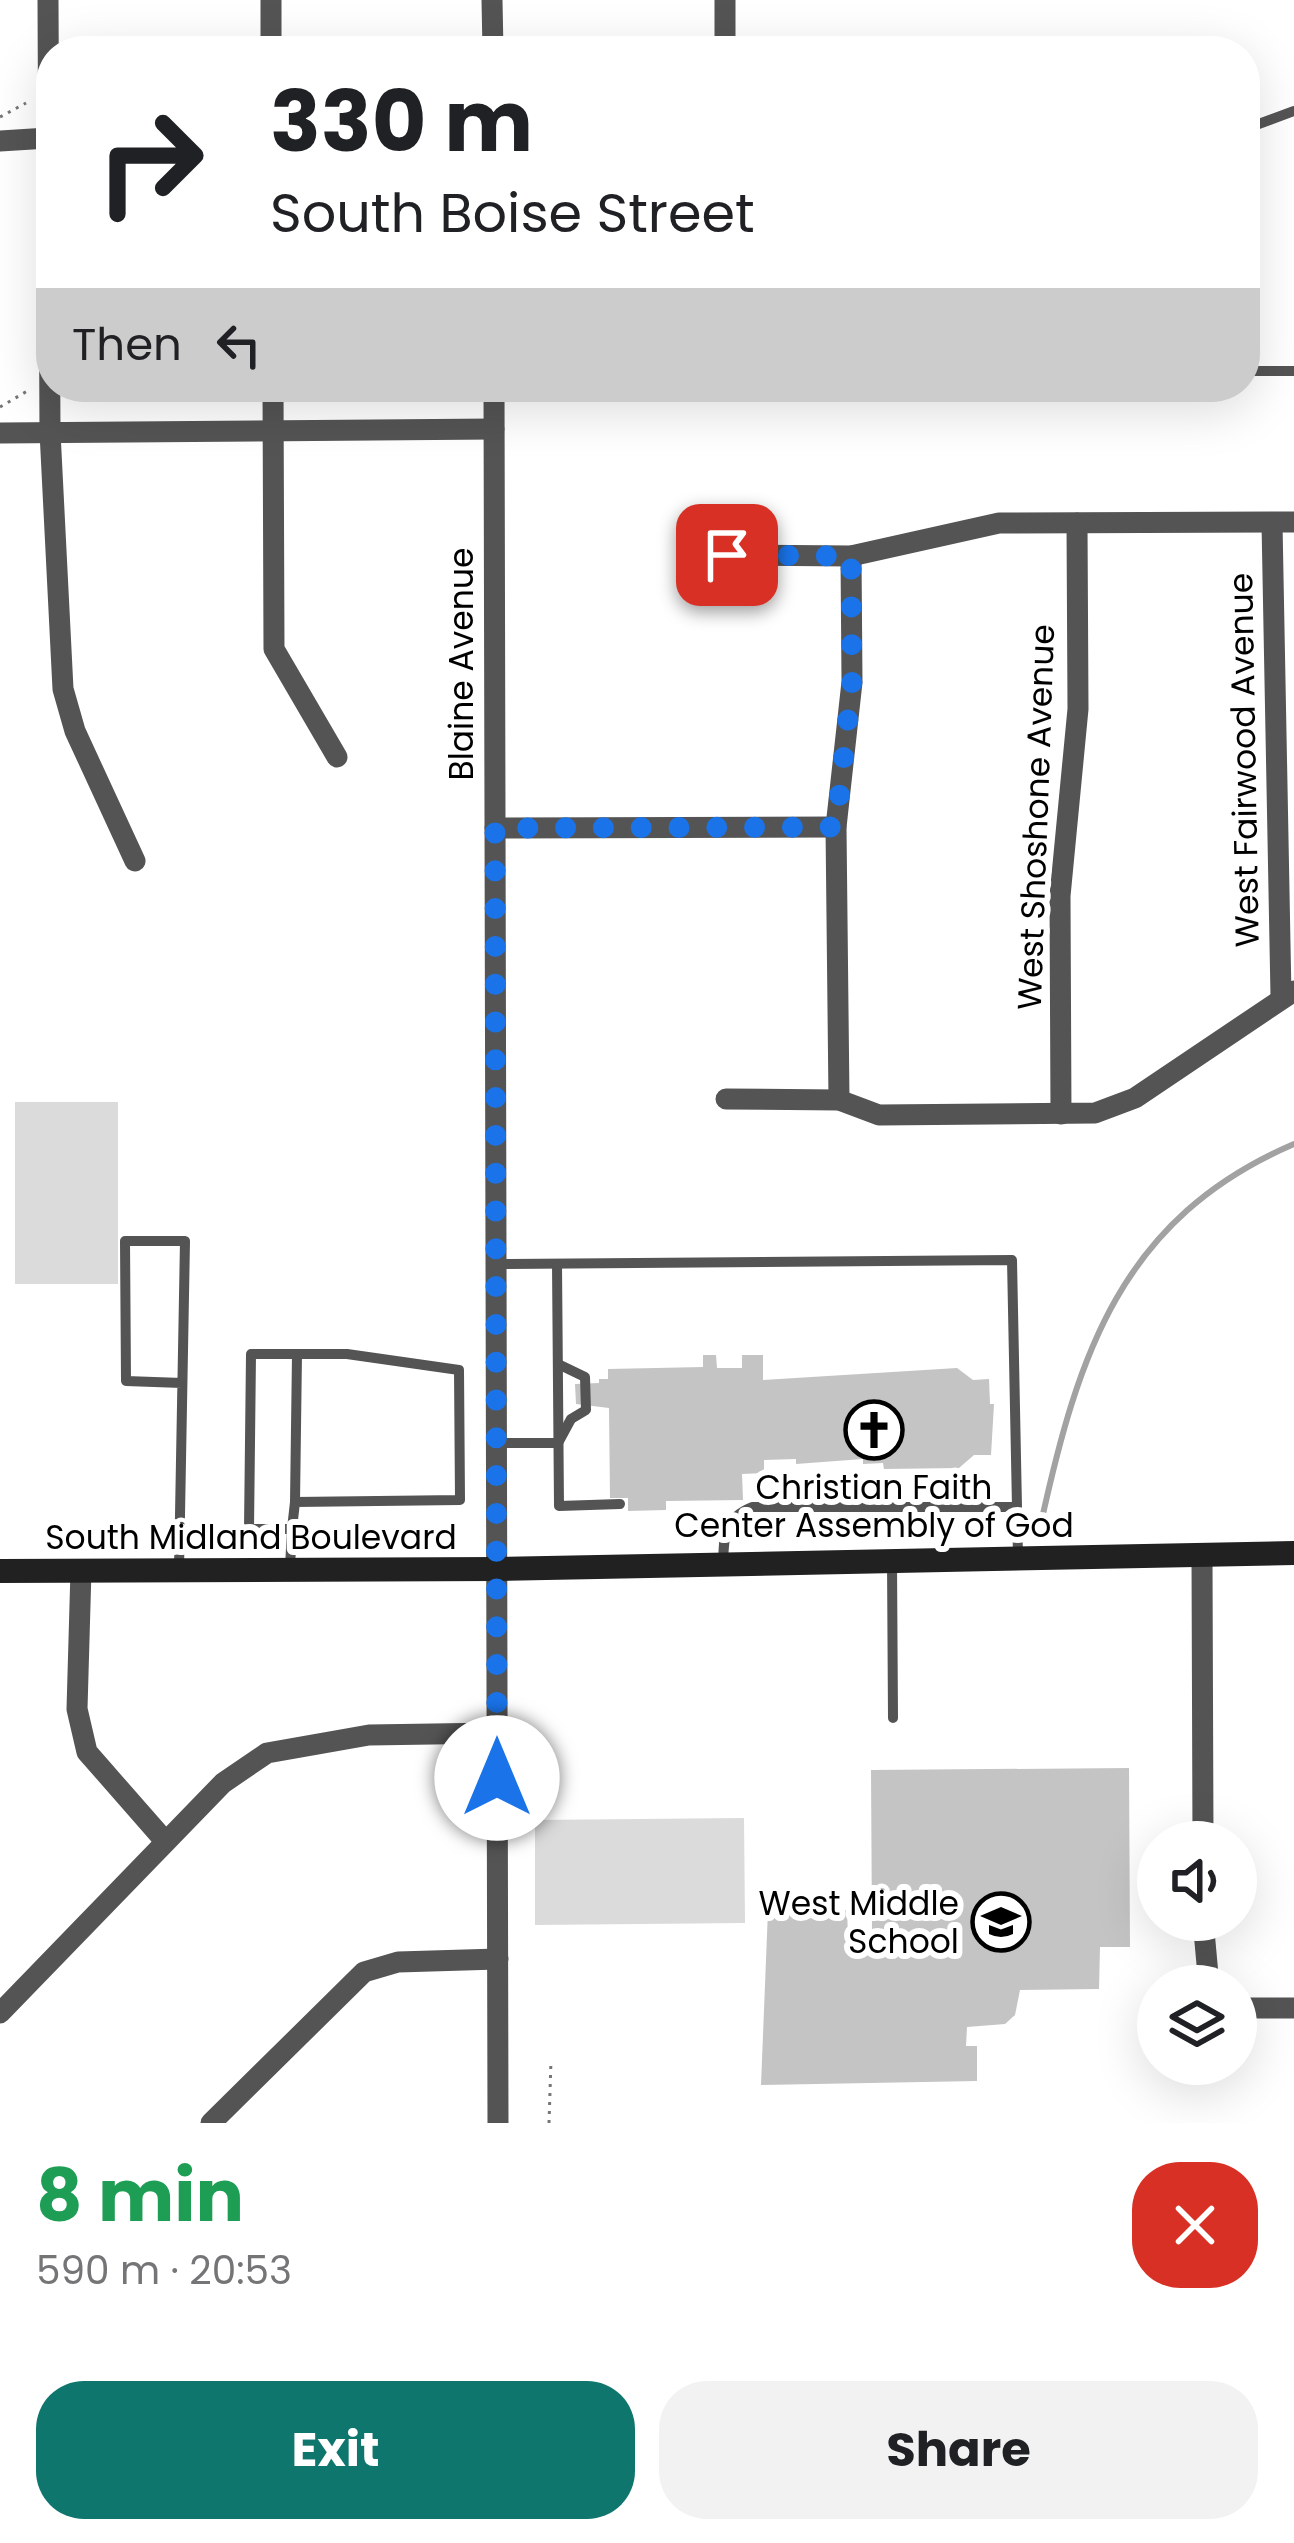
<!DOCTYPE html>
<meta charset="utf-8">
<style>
:root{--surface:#fff;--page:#f2f2f2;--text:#202124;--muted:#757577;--accent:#0f766e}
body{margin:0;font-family:Poppins,sans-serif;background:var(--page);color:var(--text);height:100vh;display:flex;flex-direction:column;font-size:45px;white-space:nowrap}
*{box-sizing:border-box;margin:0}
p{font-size:39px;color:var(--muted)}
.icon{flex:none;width:66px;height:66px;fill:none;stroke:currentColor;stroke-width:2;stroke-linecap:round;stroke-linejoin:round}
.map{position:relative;height:2123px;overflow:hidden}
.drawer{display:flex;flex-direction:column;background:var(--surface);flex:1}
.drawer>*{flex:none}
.top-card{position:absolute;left:36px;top:36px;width:1224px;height:366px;border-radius:48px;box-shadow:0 12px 48px #0002;background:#fff;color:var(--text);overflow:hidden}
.controls{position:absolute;left:1137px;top:1821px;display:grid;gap:24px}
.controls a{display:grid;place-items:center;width:120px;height:120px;border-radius:50%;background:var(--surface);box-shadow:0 12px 48px #0002;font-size:60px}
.pin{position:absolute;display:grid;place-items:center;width:102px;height:102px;color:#fff;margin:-51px;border-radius:24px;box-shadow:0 6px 18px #0006}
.me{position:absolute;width:132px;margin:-66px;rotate:0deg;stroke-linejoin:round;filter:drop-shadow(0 0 9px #0008)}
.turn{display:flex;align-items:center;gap:42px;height:252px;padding:0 36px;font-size:54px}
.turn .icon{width:156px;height:156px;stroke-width:2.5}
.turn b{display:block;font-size:84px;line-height:102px}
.then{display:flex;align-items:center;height:114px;padding:0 36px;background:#0003;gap:24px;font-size:45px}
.round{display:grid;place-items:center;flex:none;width:126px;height:126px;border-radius:48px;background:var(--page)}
.head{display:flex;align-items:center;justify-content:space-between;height:204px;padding:0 36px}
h1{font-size:72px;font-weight:700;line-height:90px;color:#1e9e55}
.button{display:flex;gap:24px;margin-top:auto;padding:24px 36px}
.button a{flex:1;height:138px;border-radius:48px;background:var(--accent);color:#fff;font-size:48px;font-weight:700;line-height:138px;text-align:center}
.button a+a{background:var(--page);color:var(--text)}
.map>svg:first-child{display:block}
.green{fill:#dbdbdb}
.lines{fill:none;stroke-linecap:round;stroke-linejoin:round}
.stream{stroke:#a2a2a2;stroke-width:6}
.building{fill:#c4c4c4}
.path{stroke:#767676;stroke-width:3;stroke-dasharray:3 6;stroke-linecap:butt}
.service{stroke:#545454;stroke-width:10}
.minor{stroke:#545454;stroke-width:21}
.secondary{stroke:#212121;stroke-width:24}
.route{stroke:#1a73e8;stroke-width:21;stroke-dasharray:0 37.8}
.labels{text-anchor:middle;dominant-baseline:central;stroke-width:12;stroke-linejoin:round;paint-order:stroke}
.street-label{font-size:33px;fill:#000;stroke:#fff}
.poi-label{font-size:33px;fill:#000;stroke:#fff}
</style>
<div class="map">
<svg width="1294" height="2123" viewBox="0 0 1294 2123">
<rect width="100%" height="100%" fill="#fff"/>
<g class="green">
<rect x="15" y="1102" width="103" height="182"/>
<polygon points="744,1818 745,1923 535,1925 535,1820"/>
</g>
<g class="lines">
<path class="stream" d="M1041 1523C1078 1355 1121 1218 1294 1144"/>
</g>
<g class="building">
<polygon points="703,1355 716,1355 717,1368 742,1368 742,1355 763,1355 763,1380 957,1368 973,1380 989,1379 990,1404 994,1404 991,1455 974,1455 959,1468 884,1469 883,1463 863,1464 863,1459 796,1464 796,1459 764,1460 764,1473 742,1474 743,1500 666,1501 666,1510 628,1511 628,1498 610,1498 609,1408 576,1404 575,1384 599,1383 599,1379 608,1379 608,1369 703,1367"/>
<polygon points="1129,1768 1130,1947 1100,1947 1099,1989 1020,1990 1015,2015 1005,2024 967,2027 966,2046 977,2046 977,2081 761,2085 768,1910 847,1910 848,1935 872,1934 871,1770"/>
</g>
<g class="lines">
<g class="path">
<polyline points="0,117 26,103"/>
<polyline points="0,407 29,390"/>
<polyline points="549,2123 551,2060"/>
</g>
<g class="service">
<polyline points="1245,129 1294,111"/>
<polyline points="1245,371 1294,371"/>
<polyline points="496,1264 1012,1260 1018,1557"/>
<polyline points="557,1264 559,1506 620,1504"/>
<polyline points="497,1443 558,1443 571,1419 586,1410 585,1377 558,1364"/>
<polyline points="295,1502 292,1529 249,1529 251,1354 297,1354 295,1502 460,1500 459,1370 347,1354 297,1354"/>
<polyline points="892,1562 893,1718"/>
<path d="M723 1565C724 1536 723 1519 752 1507H1016"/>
<polyline points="290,1567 292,1529"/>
<polyline points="179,1570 185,1241 125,1241 126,1381 182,1383"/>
</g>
<g class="minor">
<polyline points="48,0 50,432 63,689 75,731 135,861"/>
<polyline points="271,0 271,51"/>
<polyline points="492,0 493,51"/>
<polyline points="725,0 725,51"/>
<polyline points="0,141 48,138"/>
<polyline points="273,387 274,649 337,757"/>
<polyline points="494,387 498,2123"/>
<polyline points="0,433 494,429"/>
<polyline points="1272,523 1281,996"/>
<polyline points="727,555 851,556 999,523 1294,522"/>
<polyline points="495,828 836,827"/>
<polyline points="726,1099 839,1100 879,1115 1095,1113 1135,1098 1294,991"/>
<polyline points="839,1100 836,827 852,682 851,556"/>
<polyline points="1061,1114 1060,896 1078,709 1077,523"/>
<polyline points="1202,1557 1203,1842"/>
<polyline points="81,1570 77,1709 87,1752 165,1841"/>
<polyline points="1203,1920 1209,1986"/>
<polyline points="1236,2008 1294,2008"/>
<polyline points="0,2013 223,1783 267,1753 369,1735 497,1733"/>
<polyline points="211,2123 364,1972 398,1962 498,1959"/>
</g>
<polyline class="secondary" points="0,1571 497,1569 1294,1553"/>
</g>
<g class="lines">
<polyline class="route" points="497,1778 495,828 836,827 852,682 851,556 727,555"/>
</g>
<defs>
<symbol id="church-ring" viewBox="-11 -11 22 22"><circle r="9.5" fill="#fff" stroke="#000" stroke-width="1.5"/><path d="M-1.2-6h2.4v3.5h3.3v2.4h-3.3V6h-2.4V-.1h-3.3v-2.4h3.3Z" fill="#000"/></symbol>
<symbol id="school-ring" viewBox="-11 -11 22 22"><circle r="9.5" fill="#fff" stroke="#000" stroke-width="1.5"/><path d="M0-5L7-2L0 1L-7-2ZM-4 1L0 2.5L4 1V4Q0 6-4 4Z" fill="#000"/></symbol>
</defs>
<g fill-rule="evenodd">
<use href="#church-ring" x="841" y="1397" width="66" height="66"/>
<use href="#school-ring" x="968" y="1889" width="66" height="66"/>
</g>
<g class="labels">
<g class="street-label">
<text transform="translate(461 664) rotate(-90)">Blaine Avenue</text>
<text transform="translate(1244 760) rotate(-91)">West Fairwood Avenue</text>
<text transform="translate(1036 817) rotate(-88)">West Shoshone Avenue</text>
<text x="251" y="1537">South Midland Boulevard</text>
</g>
<g class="poi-label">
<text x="874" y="1487">Christian Faith<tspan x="874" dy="38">Center Assembly of God</tspan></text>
<text x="959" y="1903" text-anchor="end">West Middle<tspan x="959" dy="38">School</tspan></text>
</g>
</g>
</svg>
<div class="controls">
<a><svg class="icon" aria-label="sound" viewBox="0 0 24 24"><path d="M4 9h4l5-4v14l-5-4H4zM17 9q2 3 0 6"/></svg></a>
<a><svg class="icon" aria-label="layers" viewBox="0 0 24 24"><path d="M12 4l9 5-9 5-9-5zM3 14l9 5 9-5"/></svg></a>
</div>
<div class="pin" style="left:727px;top:555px;background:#d93025"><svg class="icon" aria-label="arrive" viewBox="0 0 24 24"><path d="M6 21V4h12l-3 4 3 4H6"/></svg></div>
<svg class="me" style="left:497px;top:1778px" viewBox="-20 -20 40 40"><circle r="19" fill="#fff"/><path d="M0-13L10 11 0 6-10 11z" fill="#1a73e8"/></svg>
<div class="top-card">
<div class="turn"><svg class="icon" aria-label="right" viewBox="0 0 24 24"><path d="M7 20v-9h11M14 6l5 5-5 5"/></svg><div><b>330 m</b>South Boise Street</div></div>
<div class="then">Then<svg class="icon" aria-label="left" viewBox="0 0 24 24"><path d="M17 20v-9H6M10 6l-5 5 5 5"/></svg></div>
</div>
</div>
<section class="drawer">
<div class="head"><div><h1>8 min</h1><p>590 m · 20:53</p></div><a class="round" style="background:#d93025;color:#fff"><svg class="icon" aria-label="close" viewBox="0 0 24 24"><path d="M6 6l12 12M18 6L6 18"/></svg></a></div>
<div class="button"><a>Exit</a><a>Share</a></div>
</section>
